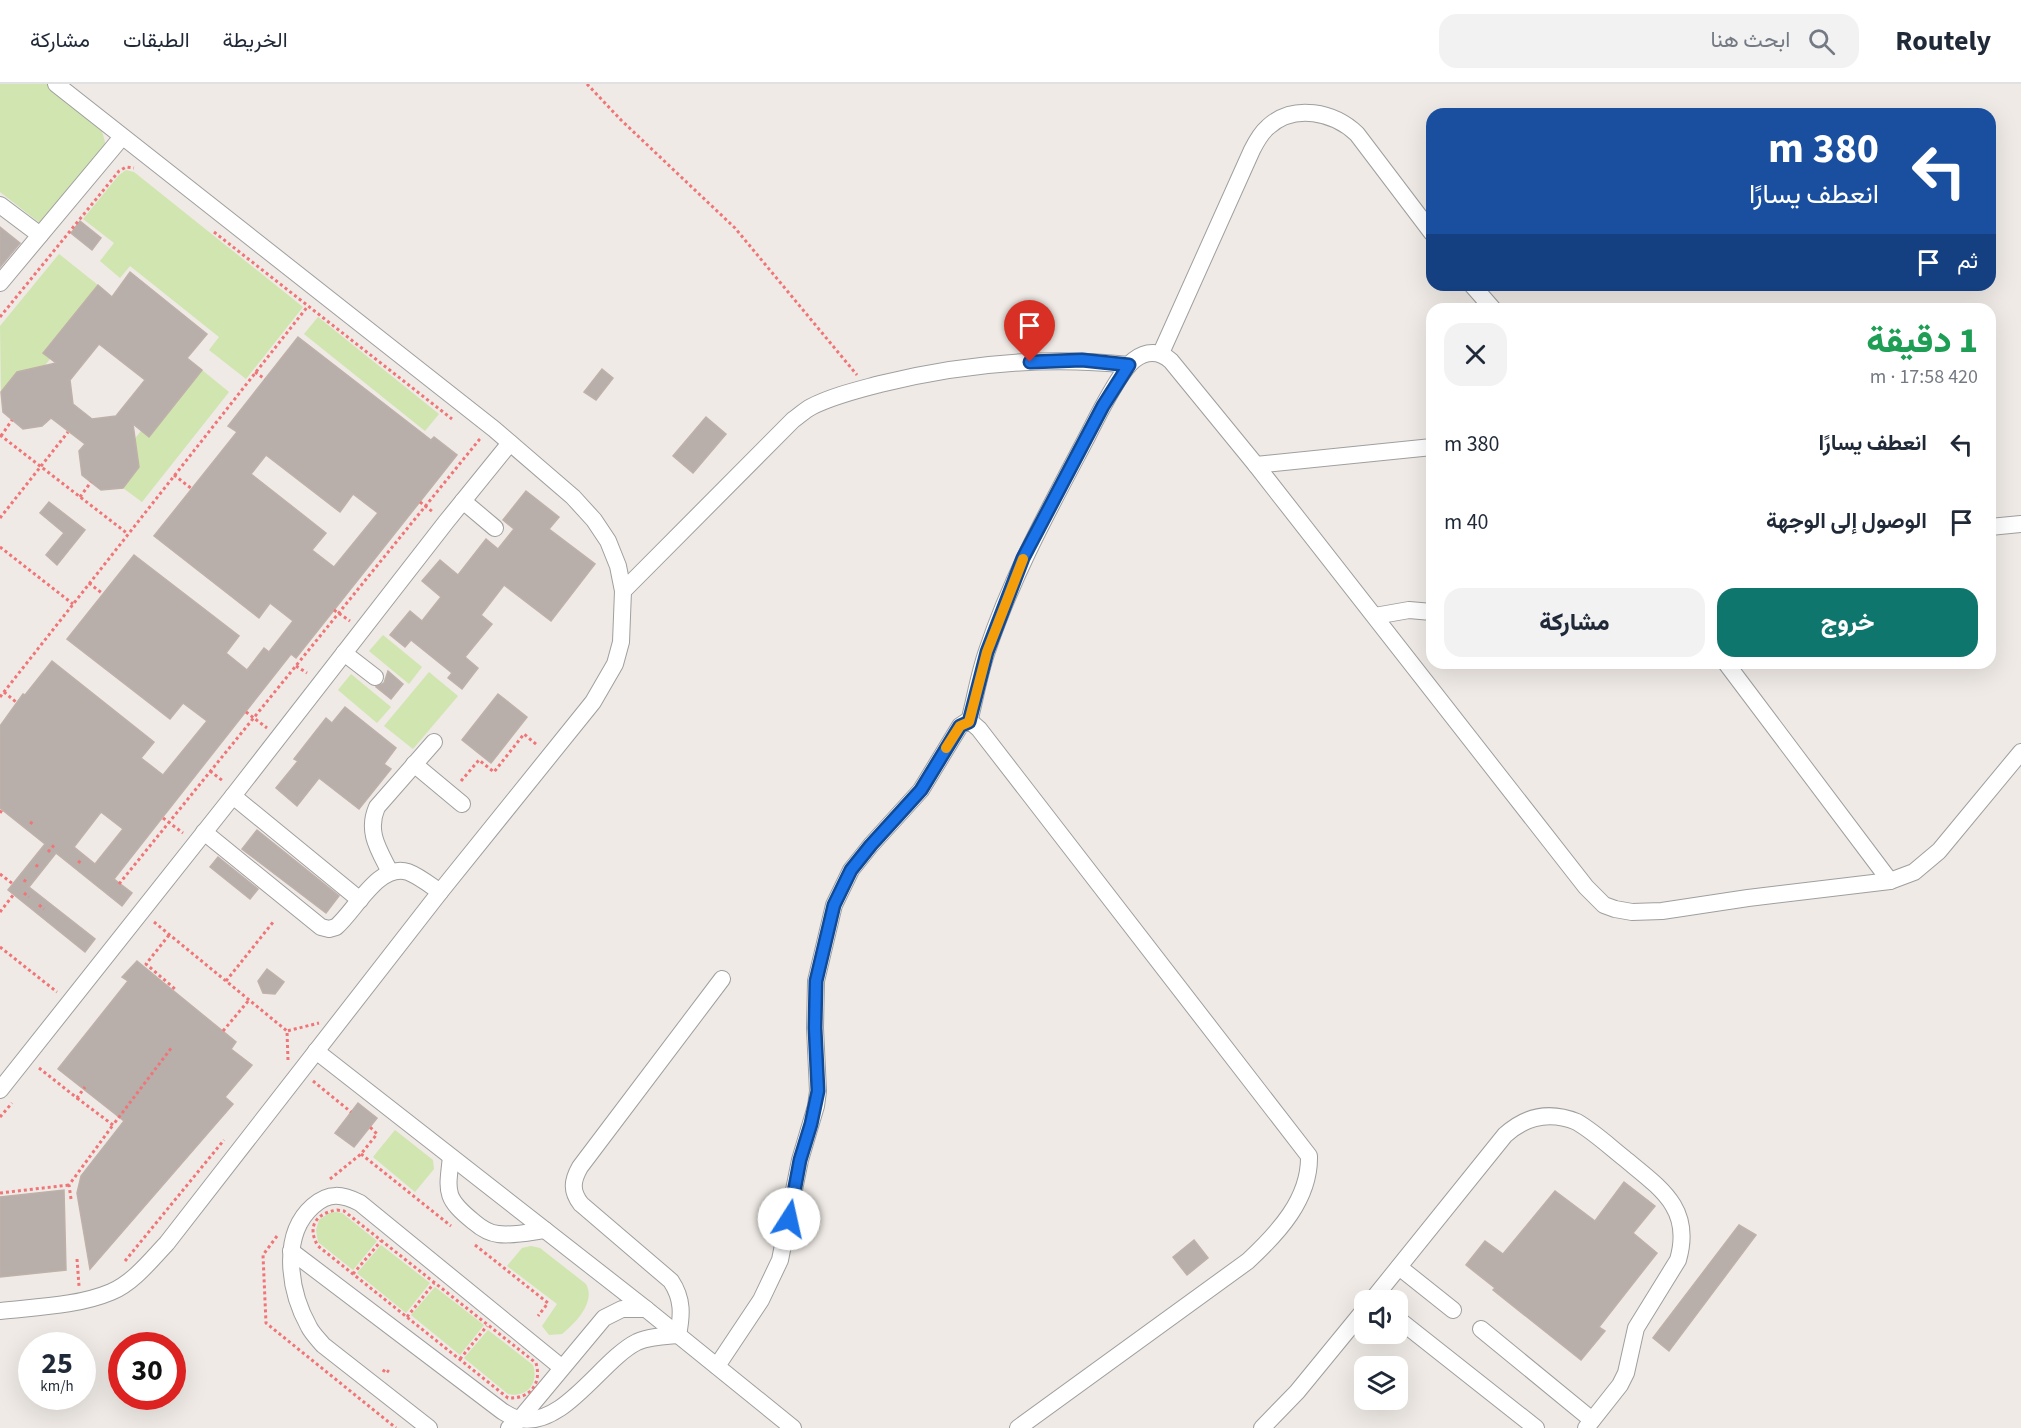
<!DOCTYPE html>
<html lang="ar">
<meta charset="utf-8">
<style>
:root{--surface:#fff;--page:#f2f2f3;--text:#1f2937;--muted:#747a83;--line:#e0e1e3;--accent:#0f766e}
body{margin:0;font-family:"Source Sans 3",Vazirmatn,sans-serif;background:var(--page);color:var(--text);direction:rtl;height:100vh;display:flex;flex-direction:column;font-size:22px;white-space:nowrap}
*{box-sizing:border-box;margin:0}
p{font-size:20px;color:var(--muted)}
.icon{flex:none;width:33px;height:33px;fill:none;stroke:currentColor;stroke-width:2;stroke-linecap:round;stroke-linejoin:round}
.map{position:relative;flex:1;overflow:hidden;direction:ltr}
.details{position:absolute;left:1426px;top:219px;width:570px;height:366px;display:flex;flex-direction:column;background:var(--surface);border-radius:18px;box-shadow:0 6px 24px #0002;direction:rtl}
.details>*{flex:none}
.hud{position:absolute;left:1426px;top:24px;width:570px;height:183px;border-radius:18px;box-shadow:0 6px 24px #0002;direction:rtl;background:#1a4fa0;color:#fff;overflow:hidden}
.controls{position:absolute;left:1354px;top:1206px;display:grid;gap:12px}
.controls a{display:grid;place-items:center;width:54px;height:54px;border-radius:12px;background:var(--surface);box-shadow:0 6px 24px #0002;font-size:30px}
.speed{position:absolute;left:18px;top:1248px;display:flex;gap:12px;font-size:30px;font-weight:700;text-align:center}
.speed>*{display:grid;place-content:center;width:78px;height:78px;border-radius:50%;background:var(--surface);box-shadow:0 6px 24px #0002;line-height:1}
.speed small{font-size:15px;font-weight:400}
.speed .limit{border:9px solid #d22;background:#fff;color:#111}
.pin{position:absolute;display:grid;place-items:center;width:51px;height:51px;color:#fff;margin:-62px -26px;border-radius:50% 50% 50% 0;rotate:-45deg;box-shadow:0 0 6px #0007}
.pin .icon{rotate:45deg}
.me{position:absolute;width:66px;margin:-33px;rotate:10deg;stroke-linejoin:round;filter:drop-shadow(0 0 4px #0008)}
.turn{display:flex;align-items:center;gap:21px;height:126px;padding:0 18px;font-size:27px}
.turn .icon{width:78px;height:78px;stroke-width:2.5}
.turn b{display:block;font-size:42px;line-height:51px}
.then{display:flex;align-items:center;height:57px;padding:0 18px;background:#0003;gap:12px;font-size:22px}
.round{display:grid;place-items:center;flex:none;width:63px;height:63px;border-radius:18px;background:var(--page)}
.summary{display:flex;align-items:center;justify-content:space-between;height:102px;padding:0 18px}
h1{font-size:36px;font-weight:800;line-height:45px;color:#1e9e55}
.primary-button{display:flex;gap:12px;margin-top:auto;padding:12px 18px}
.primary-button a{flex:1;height:69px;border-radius:18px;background:var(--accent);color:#fff;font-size:24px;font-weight:800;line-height:69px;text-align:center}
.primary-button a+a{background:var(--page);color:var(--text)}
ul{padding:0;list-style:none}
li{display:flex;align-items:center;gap:18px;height:78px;padding:0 18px}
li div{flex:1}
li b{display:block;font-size:22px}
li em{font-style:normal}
header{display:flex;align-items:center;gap:36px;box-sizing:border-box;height:84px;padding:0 30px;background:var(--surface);border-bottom:2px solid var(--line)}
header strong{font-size:28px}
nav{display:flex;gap:33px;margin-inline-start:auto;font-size:21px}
.search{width:420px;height:54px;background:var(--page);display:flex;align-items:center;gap:15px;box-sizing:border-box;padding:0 21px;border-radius:18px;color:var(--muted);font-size:22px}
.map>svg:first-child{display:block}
.grass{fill:#d0e5af}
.building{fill:#b8afab;stroke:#bfb0a9;stroke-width:1.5;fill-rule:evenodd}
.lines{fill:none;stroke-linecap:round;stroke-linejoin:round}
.minor-casing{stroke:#9f9f9f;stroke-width:18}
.path{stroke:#f07578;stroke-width:3;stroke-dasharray:3 3;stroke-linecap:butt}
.minor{stroke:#fff;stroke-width:16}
.route-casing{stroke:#114b97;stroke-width:15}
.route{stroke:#1a73e8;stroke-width:10}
.slow{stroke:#f59e0b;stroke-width:10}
</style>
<header>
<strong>Routely</strong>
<div class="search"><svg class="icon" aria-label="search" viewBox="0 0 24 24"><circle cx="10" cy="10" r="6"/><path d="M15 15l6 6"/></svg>ابحث هنا</div>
<nav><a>الخريطة</a><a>الطبقات</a><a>مشاركة</a></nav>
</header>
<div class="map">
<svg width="2021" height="1344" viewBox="0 0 2021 1344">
<rect width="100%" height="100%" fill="#efeae5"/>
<g class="grass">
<polygon points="0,0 47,0 101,43 106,62 41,140 0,108"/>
<polygon points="126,86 134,88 303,223 246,295 209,266 219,253 130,182 120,194 100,177 114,159 83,135 119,91"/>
<polygon points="59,170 98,201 43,268 50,275 42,285 1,308 0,242"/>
<polygon points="318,233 439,330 425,347 304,250"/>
<polygon points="202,286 229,308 142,418 123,404 139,383 136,361 132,358 141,347 150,352"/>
<polygon points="383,551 422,583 409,600 369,567"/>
<polygon points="429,588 458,612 413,665 384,642"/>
<polygon points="351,590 391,623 377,639 338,606"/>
<polygon points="395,1046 433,1076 434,1085 415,1108 373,1073"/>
<polygon points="336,1128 342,1129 377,1157 353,1186 318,1158 316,1146 319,1136 329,1129"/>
<polygon points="381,1161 430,1199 406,1229 357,1189"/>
<path d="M531 1162 540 1164 586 1200C596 1218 576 1239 562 1250L549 1251 542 1242 557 1220 507 1182 522 1164Z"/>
<polygon points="435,1203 484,1241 460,1271 411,1231"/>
<path d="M488 1246 533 1281C539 1299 527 1314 508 1310L464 1274Z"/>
</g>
<g class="building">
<polygon points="80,137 101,154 92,166 71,149"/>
<polygon points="0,143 20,159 0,183"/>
<path d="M130 188 207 250 187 274 202 286 149 353 133 340 139 383 123 404 101 406 82 391 79 367 85 360 51 334 42 342 23 345 3 328 1 308 17 288 56 279 43 269 98 201 112 213ZM99 260 145 296 116 332 92 335 73 320 70 296Z"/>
<path d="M298 253 431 356 434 353 457 371 296 574 291 570 114 795 132 809 122 822 56 769 29 803 95 855 85 868 8 806 45 760 0 724V642L23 610 25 611 52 577 154 658 141 674 163 691 207 637 183 619 170 635 67 555 134 471 239 552 226 569 247 586 264 564 269 568 293 537 270 519 259 534 154 452 237 348 228 342ZM266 371 340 428 353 410 378 429 334 483 312 466 326 449 251 390ZM101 728 123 745 95 780 74 763Z"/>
<polygon points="602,285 613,294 596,316 584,308"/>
<polygon points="706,333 726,350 693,389 673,372"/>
<polygon points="526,407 559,433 549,445 595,480 551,537 504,501 481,531 492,540 465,573 478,584 462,605 448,594 452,589 411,556 405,563 390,551 410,527 422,537 441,513 422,497 440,476 458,491 486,455 498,465 514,445 503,436"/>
<polygon points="49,418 85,446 57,481 46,471 64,449 40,429"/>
<polygon points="388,587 403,600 391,615 376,603 384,599"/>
<polygon points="498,610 527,633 491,679 462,656"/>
<polygon points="345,623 396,664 384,680 391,685 359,725 319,694 297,722 276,704 298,677 294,675 326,634 332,639"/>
<polygon points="257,746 339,812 326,829 242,765"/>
<polygon points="218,773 258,805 250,815 210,783"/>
<polygon points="137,877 236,958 231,965 252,981 225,1013 233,1020 90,1185 77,1109 81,1092 124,1037 58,985 128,897 122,893"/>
<polygon points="267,885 284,898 275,910 263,909 258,897"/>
<polygon points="358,1019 377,1034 354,1063 335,1049"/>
<polygon points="1624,1098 1655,1122 1633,1149 1657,1169 1599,1243 1605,1247 1581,1276 1493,1206 1495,1204 1466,1181 1485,1157 1503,1170 1555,1107 1595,1137"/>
<polygon points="64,1106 66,1186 0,1193 0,1113"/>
<polygon points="1739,1141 1756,1151 1669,1267 1653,1254"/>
<polygon points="1194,1156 1208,1174 1187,1191 1173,1173"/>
</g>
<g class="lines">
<defs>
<g id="minor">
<polyline points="0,121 40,151"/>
<polyline points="0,199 122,53"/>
<polyline points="1472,201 1493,225"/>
<path d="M1161 269 1252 66C1256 58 1261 49 1268 43 1294 19 1334 28 1357 50L1432 149"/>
<polyline points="1256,381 1432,363"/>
<polyline points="463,417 495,444"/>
<polyline points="1990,443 2021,440"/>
<path d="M623 507 793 336C799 332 805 326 811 323 832 312 858 306 880 300 961 280 1046 272 1129 281"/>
<polyline points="1375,532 1409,526 1432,528"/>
<polyline points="344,569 375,593"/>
<polyline points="1726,579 1890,797"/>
<path d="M969 638C975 615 979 590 987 567 1012 492 1050 423 1087 353 1096 335 1120 287 1134 276 1147 266 1160 267 1171 277L1256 381 1586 803 1604 821 1615 825 1632 828 1662 827 1748 814 1890 797 1914 788 1939 767 2021 668"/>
<polyline points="414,680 462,720"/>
<polyline points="233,712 360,816"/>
<path d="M204 748 321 843 329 845 336 843C355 827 379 778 408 788 419 792 430 801 440 808"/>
<path d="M390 788C379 766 366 748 377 723L434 658"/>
<polyline points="316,967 646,1225 793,1344"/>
<polyline points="0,1006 233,712 446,438 510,359"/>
<path d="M451 1073C447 1108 444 1114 474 1138 481 1144 488 1149 498 1150 513 1152 530 1148 545 1146"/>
<path d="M291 1167 502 1327C507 1330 513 1334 519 1335 564 1344 601 1276 637 1258 650 1252 665 1252 678 1251 682 1231 683 1215 671 1197L581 1120C571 1107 572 1097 580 1083L722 895"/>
<polyline points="1399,1183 1453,1226"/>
<path d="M1374 1216 1373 1215 1505 1051C1526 1032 1550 1027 1577 1038 1594 1048 1609 1062 1624 1074 1660 1104 1693 1124 1678 1176L1636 1244 1626 1289 1620 1301 1586 1344"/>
<path d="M0 1227C35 1223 78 1222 111 1208 133 1199 151 1176 167 1159L440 808 593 618 615 580 621 558 623 507 618 482 608 457 594 436 573 413 494 345 56 0"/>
<polyline points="1398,1235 1536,1344"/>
<polyline points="1481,1245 1592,1336"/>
<path d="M717 1282 761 1216 780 1176 800 1076 816 1022 818 1007 815 944 816 897 834 821 851 786 871 761 921 706 960 642 966 638H971L979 645 1309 1072C1310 1115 1278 1149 1248 1177L1018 1344"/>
<path d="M429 1344 323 1261C318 1255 312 1249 309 1243 289 1207 280 1151 313 1122 329 1108 342 1110 360 1119L561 1283"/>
<polyline points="509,1344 519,1336 604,1234 622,1225 646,1225"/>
<polyline points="1262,1344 1297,1308 1365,1225"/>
</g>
</defs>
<use href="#minor" class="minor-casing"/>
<g class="path">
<polyline points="587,0 621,36 735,144 857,291"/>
<polyline points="214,148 452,335"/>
<polyline points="0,233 119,87 126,83 134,84"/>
<polyline points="255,288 265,295"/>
<polyline points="0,351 128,450"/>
<polyline points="1,352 12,336"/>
<polyline points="174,391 192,405"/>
<polyline points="80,413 91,398"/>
<polyline points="420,418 433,428"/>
<polyline points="0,434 68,348"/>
<polyline points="0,463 73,520"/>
<polyline points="89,499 103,510"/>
<polyline points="334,526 350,537"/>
<polyline points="296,582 307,589"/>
<polyline points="4,608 16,618"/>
<polyline points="0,613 308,222"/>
<polyline points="246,628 267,644"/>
<polyline points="210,687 223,697"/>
<polyline points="461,697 479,676 494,688 524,650 537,661"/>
<polyline points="0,729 2,726"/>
<polyline points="163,734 183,749"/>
<polyline points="30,738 33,740"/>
<polyline points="48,768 56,759"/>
<polyline points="78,777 81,779"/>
<polyline points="36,783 38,780"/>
<polyline points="0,790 13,800"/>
<polyline points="24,798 26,795"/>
<polyline points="119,800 479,356 476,354"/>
<polyline points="24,809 29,813"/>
<polyline points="39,821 44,825"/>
<polyline points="0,828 14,810"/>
<polyline points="154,838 287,947"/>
<polyline points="169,851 146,880 175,905 174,907"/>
<polyline points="0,863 57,908"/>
<polyline points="226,897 274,837"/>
<polyline points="223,947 249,916"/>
<polyline points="288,976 287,947 319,939"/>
<polyline points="39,984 77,1014 85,1003"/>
<polyline points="313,997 351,1028"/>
<polyline points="77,1014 113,1041 172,963"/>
<polyline points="0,1033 12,1019"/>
<polyline points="361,1070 451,1142"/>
<polyline points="330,1095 361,1070 377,1050 370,1043"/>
<polyline points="0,1109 69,1101"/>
<polyline points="71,1115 69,1101 113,1041"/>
<path d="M337 1126 344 1127 536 1279C542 1300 530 1315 508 1314L318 1162C306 1142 317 1129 337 1126Z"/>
<polyline points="277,1152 263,1171 266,1239 396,1344"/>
<polyline points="475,1161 548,1219 538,1232"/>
<polyline points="77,1175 79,1202"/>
<polyline points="125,1177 224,1056"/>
<polyline points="353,1190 381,1157"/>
<polyline points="407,1233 434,1199"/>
<polyline points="460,1275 487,1242"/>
<polyline points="383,1288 385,1285 389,1288"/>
</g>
<use href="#minor" class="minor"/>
</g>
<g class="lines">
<defs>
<polyline id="route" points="789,1135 800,1076 811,1040 818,1007 815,944 816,897 834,821 851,786 871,761 921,706 960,642 969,638 987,568 1023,474 1103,322 1129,281 1082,276 1030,278"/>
</defs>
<use href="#route" class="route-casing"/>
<use href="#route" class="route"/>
<polyline class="slow" points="946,664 960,642 969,638 987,568 1023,475"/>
</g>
</svg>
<div class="controls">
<a><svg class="icon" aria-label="sound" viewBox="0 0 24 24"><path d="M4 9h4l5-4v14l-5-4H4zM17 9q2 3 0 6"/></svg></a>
<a><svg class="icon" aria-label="layers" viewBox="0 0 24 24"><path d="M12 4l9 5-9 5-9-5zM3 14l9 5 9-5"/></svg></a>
</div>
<div class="speed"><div>25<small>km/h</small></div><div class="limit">30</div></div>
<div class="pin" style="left:1030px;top:278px;background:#d93025"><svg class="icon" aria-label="arrive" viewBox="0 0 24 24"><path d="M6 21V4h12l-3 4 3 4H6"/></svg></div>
<svg class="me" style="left:789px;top:1135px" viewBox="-20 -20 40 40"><circle r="19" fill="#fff"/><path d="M0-13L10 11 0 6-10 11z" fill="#1a73e8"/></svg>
<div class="hud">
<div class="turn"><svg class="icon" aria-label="left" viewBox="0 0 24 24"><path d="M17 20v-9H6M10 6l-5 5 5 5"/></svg><div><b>380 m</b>انعطف يسارًا</div></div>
<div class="then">ثم<svg class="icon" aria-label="arrive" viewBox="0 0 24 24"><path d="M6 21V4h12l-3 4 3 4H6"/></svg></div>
</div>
<section class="details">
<div class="summary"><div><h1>1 دقيقة</h1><p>420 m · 17:58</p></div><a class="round"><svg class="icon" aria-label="close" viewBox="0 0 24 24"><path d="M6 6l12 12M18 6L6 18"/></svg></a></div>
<ul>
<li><svg class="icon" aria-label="left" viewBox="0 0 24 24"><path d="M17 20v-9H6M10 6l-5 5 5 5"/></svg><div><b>انعطف يسارًا</b></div><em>380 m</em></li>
<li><svg class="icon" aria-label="arrive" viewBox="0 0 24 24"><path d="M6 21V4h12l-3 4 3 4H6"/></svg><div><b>الوصول إلى الوجهة</b></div><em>40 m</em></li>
</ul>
<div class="primary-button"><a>خروج</a><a>مشاركة</a></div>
</section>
</div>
